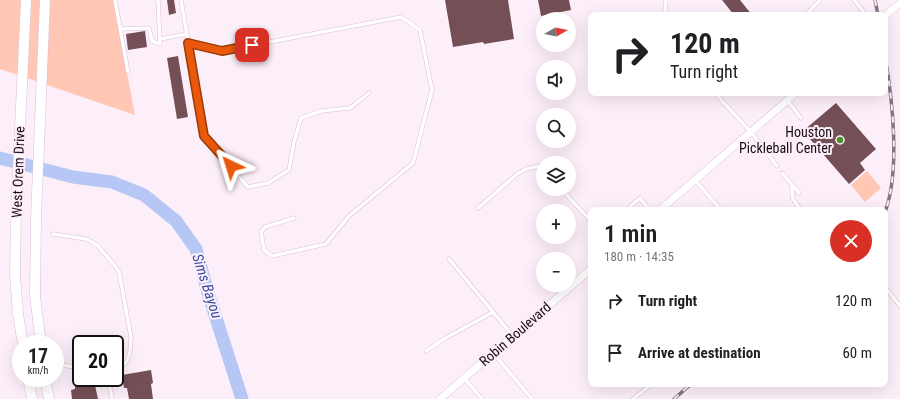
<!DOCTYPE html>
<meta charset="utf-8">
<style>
:root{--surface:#fff;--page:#f6f6f6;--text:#202124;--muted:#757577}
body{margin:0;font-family:"Roboto Condensed",sans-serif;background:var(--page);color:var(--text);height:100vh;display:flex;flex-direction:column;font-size:15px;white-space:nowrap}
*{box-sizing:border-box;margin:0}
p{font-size:13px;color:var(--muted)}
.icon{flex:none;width:22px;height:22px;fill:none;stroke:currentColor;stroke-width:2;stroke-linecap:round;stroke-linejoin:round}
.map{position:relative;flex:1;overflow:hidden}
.drawer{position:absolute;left:588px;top:207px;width:300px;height:180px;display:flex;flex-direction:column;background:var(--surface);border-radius:8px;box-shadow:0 4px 16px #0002}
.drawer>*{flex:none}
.hud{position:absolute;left:588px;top:12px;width:300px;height:84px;border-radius:8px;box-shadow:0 4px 16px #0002;background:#fff;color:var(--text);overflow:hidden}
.needle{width:26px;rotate:81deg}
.buttons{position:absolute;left:536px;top:12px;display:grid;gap:8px}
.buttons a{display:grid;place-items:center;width:40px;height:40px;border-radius:50%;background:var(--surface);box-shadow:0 4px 16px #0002;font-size:20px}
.speed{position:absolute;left:12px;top:335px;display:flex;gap:8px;font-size:20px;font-weight:700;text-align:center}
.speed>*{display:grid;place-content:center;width:52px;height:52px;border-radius:50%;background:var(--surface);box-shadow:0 4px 16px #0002;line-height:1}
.speed small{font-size:10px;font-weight:400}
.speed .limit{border:2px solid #111;border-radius:6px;background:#fff;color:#111}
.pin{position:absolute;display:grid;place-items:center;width:34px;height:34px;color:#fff;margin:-17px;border-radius:8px;box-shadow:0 2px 6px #0006}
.me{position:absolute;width:44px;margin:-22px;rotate:319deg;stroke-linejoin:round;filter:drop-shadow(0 0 3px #0008)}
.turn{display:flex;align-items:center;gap:14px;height:84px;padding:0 16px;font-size:18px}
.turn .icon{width:52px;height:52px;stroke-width:2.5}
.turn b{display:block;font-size:28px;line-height:34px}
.round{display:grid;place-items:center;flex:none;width:42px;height:42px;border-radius:21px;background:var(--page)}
.summary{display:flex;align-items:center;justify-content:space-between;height:68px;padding:0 16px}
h1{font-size:24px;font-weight:600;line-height:30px}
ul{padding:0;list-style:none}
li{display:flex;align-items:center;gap:12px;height:52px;padding:0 16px}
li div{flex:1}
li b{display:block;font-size:15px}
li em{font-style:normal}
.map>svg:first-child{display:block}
.green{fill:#ffc7b4}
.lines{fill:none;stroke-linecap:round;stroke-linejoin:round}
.river{stroke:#b7c7f5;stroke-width:13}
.building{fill:#745056}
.lane-casing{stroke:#debdd6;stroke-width:4.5}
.street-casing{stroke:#debdd6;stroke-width:8}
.secondary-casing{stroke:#debdd6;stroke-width:11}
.lane{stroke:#fff;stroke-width:3.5}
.street{stroke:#fff;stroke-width:7}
.secondary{stroke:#fff;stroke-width:10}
.rail-casing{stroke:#837680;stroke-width:3.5}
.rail{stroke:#fdeff9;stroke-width:2;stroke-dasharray:6;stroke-linecap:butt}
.route-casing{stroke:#983908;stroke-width:10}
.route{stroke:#ea580c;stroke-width:7}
.poi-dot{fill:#508f30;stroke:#fdeff9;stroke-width:1.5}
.labels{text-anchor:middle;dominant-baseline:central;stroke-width:4;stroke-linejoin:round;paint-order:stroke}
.poi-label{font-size:14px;fill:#170c15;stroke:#fdeff9;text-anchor:end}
.street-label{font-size:14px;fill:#170c15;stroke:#fdeff9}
.water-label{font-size:15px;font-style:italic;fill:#394fa5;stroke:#fdeff9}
</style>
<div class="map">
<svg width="900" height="399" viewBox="0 0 900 399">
<rect width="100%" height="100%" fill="#fdeff9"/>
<g class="green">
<polygon points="0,0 113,0 135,115 0,69"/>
<polygon points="867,171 881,188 865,202 851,185"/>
</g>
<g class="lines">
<polyline class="river" points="0,158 73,177 112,182 144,195 176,221 196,249 208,293 242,399"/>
</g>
<g class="building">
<polygon points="167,0 174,0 176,13 169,15"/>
<polygon points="445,0 508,0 514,39 484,44 483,42 453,47"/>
<polygon points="538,0 569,0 571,10 541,16"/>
<polygon points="722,0 740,0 752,15 734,15"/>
<polygon points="145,31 147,47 128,50 126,34"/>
<polygon points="178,56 188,117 177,119 167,58"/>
<polygon points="836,103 876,149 860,163 865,170 849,184 803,131"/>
<polygon points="151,370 153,383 151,384 153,399 129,399 127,388 124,388 122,375"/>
<polygon points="90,383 91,386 95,385 98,399 72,399 71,390 75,389 75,386"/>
</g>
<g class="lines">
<defs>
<g id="lane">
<polyline points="115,0 128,72"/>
<polyline points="181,0 204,136 248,187 268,183 289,170 294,142 301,118 321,111 350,108 369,93"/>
<polyline points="854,0 866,15"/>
<polyline points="665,15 665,11 666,0"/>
<polyline points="806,15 820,0"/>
<polyline points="121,29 149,28 152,41 160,44 160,43 158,0"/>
<polyline points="160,39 187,34"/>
<polyline points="189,43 222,51 401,17 420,30 432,90 413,163 349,216 326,244 272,256 264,250 261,232 265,227 294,218"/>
<polyline points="716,93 722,101 751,132 777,166"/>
<polyline points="787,100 801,118"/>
<polyline points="782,173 799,193"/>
<polyline points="695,180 721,210"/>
<path d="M792 185C792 199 792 199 801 210"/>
<polyline points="561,189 591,221"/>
<polyline points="478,208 517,174 526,169 539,166 543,170"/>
<polyline points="626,210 640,198 649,210"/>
<polyline points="53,234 86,239 92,242 98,246 115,266 119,272 131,337 130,352 127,361 123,365 115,368"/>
<polyline points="449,259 513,336"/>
<polyline points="885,287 900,306"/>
<polyline points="426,351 444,339 493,312"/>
<polyline points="493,353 532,399"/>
<polyline points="55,365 61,365 81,368"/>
<polyline points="108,378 112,399"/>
<polyline points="464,378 482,399"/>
<polyline points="633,399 652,384"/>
</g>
<g id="street">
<polyline points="885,16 900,3"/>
<polyline points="660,210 796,93"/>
<polyline points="440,399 591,269"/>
</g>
<g id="secondary">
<polyline points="23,344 18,314 15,274 16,213 26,0"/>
<polyline points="41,344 35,296 36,218 45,0"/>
<polyline points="28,378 32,399"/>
<polyline points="45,378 49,399"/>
</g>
</defs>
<use href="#lane" class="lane-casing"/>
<use href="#street" class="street-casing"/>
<use href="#secondary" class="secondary-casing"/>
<use href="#lane" class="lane"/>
<use href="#street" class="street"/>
<use href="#secondary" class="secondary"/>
<defs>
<g id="rail">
<polyline points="875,0 878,15"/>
<path d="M885 57C893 101 900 173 885 212"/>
<polyline points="674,399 691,384"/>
</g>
</defs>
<use href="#rail" class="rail-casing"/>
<use href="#rail" class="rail"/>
</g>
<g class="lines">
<defs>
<polyline id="route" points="231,166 204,136 188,43 222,51 252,45"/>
</defs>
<use href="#route" class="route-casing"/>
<use href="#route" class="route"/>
</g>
<circle class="poi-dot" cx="840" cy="140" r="4"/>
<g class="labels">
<g class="poi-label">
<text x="832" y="132">Houston<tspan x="832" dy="16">Pickleball Center</tspan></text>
</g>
<g class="street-label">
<text transform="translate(18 172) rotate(-88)">West Orem Drive</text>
<text transform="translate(515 334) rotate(-41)">Robin Boulevard</text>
</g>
<g class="water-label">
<text transform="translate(207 286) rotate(72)">Sims Bayou</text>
</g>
</g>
</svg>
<div class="buttons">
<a><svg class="needle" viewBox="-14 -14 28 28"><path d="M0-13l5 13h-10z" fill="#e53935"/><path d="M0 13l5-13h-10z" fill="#757577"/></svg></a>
<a><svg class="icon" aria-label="sound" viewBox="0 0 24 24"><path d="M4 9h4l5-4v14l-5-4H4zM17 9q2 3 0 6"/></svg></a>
<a><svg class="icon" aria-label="search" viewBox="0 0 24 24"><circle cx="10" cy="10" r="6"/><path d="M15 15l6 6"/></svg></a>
<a><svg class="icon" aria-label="layers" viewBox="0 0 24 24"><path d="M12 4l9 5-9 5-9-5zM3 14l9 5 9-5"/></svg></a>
<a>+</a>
<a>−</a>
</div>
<div class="speed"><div>17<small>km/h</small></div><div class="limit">20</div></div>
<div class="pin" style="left:252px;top:45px;background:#d93025"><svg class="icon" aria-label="arrive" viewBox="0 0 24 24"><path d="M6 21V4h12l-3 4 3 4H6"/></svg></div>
<svg class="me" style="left:231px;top:166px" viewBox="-20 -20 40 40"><path d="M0-17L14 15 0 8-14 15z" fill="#ea580c" stroke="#fff" stroke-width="4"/></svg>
<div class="hud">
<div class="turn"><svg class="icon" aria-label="right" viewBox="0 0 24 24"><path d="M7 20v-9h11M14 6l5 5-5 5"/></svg><div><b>120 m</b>Turn right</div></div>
</div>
<section class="drawer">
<div class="summary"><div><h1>1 min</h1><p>180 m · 14:35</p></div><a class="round" style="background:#d93025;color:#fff"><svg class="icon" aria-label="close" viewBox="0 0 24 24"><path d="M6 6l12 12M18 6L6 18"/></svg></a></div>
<ul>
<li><svg class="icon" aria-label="right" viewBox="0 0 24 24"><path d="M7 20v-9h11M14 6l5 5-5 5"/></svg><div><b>Turn right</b></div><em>120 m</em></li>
<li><svg class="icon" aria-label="arrive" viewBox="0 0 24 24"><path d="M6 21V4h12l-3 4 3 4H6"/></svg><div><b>Arrive at destination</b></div><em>60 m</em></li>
</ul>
</section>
</div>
